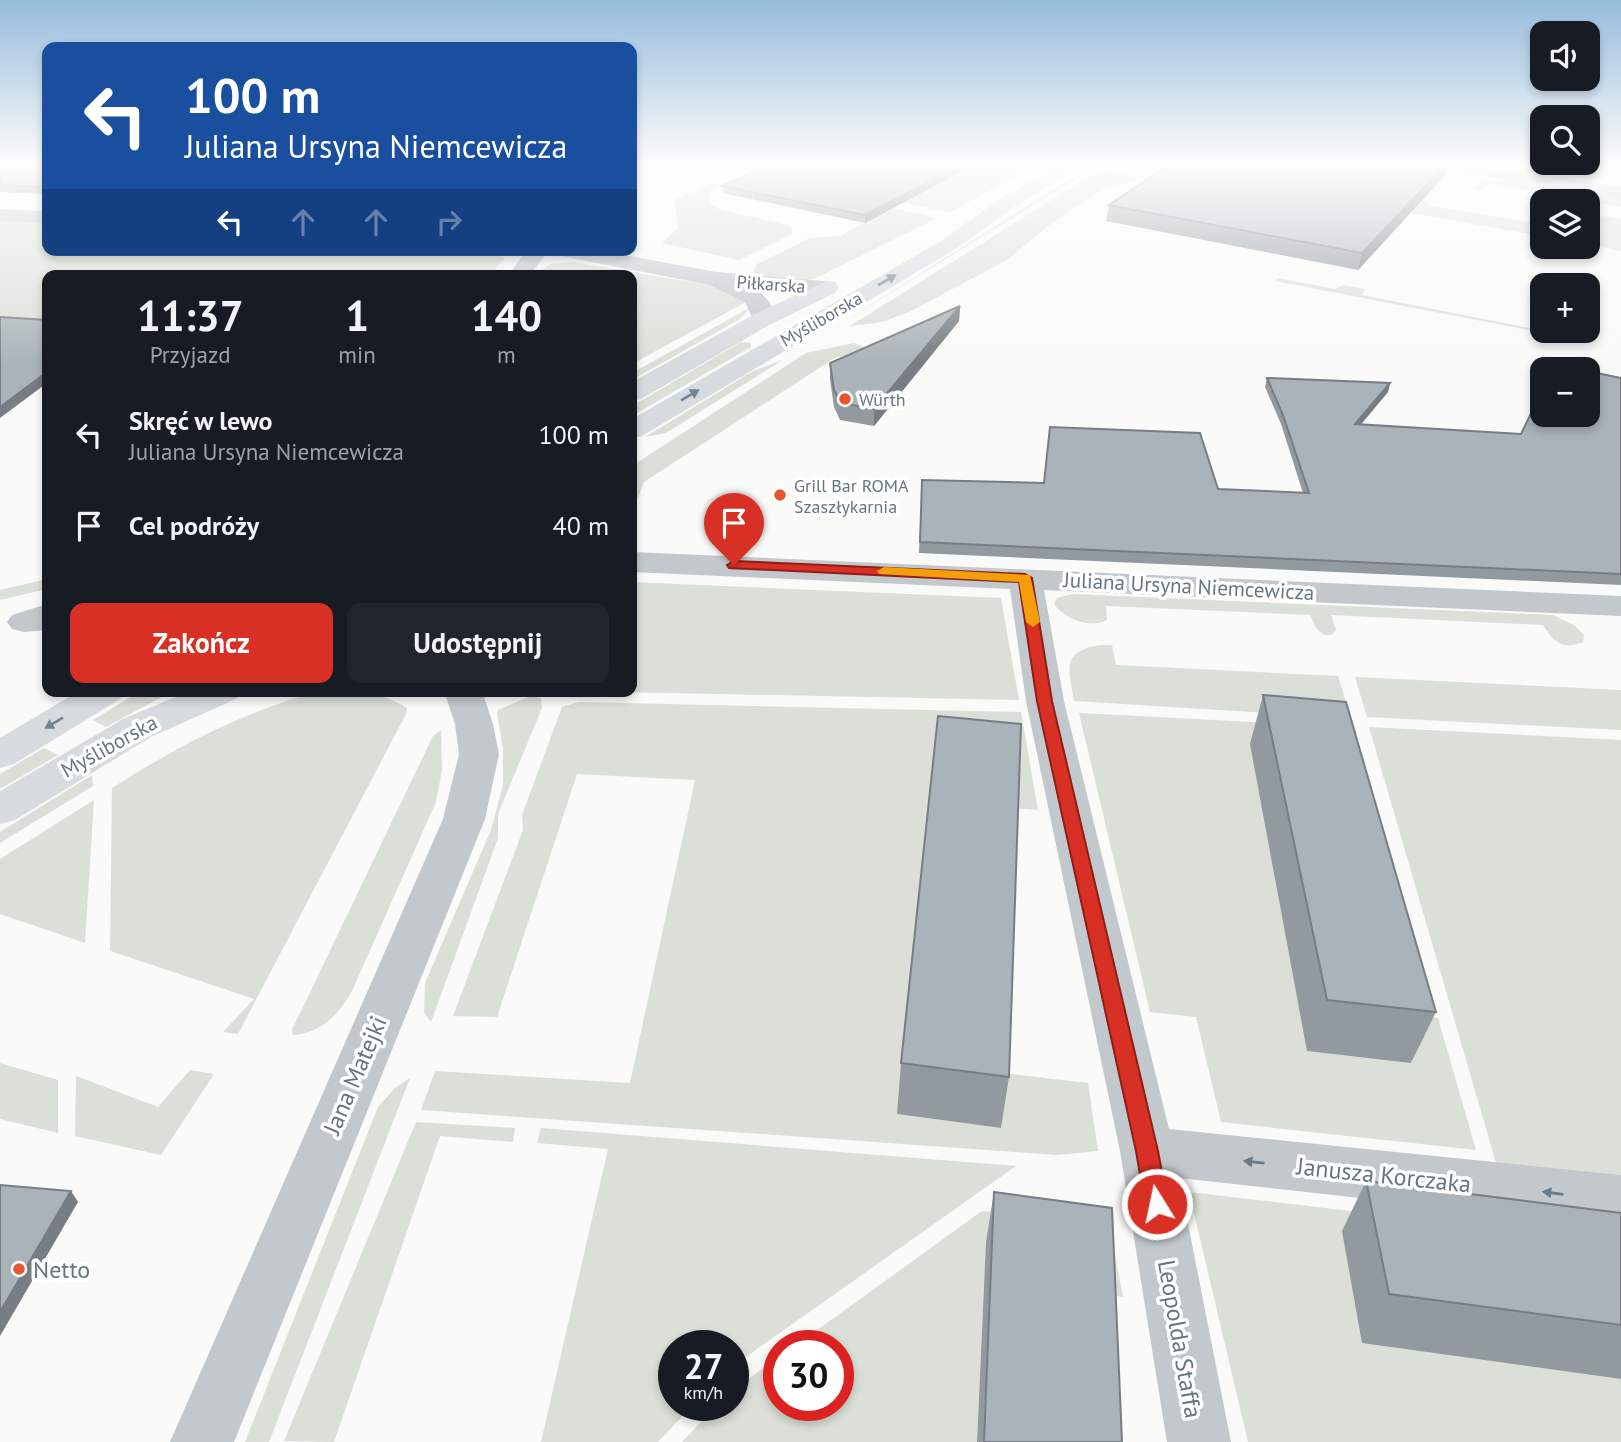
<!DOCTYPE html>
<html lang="pl">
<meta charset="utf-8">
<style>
:root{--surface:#171b24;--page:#20242c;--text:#f1f3f6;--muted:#9ea1a6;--accent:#d93025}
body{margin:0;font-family:"PT Sans",sans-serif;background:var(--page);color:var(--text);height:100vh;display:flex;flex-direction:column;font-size:26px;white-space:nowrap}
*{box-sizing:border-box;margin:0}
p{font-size:23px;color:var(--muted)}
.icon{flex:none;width:38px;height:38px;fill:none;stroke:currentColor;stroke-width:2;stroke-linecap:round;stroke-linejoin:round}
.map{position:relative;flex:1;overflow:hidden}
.side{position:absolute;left:42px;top:270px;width:595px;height:427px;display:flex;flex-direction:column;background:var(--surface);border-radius:14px;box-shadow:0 4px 10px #0003}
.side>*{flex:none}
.banner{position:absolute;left:42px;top:42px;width:595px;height:214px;border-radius:14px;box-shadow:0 4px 10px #0003;background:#1a4fa0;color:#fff;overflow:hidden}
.controls{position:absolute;left:1530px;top:21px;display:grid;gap:14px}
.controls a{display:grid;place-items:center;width:70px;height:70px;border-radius:14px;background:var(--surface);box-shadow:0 4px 10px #0003;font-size:35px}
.speed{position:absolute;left:658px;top:1330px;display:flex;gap:14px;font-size:35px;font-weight:700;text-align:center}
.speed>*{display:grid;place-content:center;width:91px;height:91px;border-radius:50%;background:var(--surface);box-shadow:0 4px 10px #0003;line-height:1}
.speed small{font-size:18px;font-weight:400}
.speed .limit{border:10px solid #d22;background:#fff;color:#111}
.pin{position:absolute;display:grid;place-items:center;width:60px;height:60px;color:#fff;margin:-72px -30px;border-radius:50% 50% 50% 0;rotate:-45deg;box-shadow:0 0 7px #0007}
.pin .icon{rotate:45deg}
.me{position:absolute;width:77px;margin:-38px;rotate:350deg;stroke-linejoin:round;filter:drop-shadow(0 0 5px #0008)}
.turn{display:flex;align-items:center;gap:24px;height:147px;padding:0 28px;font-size:32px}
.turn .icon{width:91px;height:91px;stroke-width:2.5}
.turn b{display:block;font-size:49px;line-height:60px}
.lanes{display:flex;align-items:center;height:66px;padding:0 28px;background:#0003;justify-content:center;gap:35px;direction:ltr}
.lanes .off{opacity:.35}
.eta{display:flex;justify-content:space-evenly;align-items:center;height:119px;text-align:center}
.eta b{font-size:42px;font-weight:700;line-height:49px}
.primary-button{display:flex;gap:14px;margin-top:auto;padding:14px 28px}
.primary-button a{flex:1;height:80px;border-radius:14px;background:var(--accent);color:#fff;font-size:28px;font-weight:700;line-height:80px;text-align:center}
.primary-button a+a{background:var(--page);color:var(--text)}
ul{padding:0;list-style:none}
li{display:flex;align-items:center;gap:21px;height:91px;padding:0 28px}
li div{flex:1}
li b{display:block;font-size:26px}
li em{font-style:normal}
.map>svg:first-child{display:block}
.green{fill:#dadfd7}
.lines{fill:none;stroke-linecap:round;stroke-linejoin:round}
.minor{fill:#c3c8cc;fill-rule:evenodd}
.tertiary{fill:#c3c8cc;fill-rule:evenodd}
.secondary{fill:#d6dbdf;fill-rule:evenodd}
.wall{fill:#929a9f}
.shaded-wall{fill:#777d82}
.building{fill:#aab3b9;stroke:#777d82;stroke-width:2}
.oneway{fill:#768591}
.oneway2{fill:#6a7a87}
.route{fill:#d93025;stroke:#8d1f18;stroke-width:2}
.slow{fill:#f59e0b}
.poi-dot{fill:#e4572e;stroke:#fff;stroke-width:2.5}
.labels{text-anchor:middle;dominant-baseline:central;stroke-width:7;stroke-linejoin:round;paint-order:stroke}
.far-street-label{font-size:18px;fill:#657683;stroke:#fff}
.far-poi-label{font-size:18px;fill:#657683;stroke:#fff;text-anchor:start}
.street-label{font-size:21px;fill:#657683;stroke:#fff}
.near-street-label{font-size:24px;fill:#657683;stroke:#fff}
.near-poi-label{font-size:24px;fill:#657683;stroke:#fff;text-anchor:start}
</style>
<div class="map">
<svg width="1621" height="1442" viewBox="0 0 1621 1442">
<rect width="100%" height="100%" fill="#fafaf8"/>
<g class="green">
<polygon points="977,163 1040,163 950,212 865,196"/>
<polygon points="1124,163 1203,163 1422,200 1430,206 1539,224 1542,221 1542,236"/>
<polygon points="1101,169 1127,172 1139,178 1133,182 1107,187 1052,223 1007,260 909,312 882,322 850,326"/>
<polygon points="1090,170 842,323 1080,173"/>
<polygon points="1481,180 1510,181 1621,198 1621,207 1558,196 1554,201 1556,196 1488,183 1483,190 1473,189"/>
<polygon points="715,182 719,185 708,194 710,205 722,210 786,225 791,228 792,234 739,260 662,243 678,228 675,200"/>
<polygon points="771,183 925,215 935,219 816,278 806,280 759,276 753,273 757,264 810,238 840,236 886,211"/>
<polygon points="1587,214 1621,219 1621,251 1587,244"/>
<polygon points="0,220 47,222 47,250 479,250 505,258 490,275 47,275 47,328 0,325"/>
<polygon points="573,262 716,286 748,301 632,364 632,275 535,275 550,264"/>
<polygon points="1278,278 1335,289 1343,285 1365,289 1362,295 1539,330 1542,326 1542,331 1546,331 1544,333 1275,281"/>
<polygon points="751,307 740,319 632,380 632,373"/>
<polygon points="741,342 751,343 751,347 632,416 632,406"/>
<polygon points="854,343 864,347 862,353 836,357 644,482 632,514 632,466 806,353"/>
<polygon points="783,360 666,433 645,437 753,371"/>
<polygon points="47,579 47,589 0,600 0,590"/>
<polygon points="632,582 1001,598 1019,700 569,691 632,691"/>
<path d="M1072 594 1553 615 1574 625 1584 635 1583 642C1563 651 1553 641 1543 625L1331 615 1336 630 1332 635H1324L1316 628 1310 615 1106 606 1107 620C1091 629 1064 619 1054 604L1057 598Z"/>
<path d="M1100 645H1112L1116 665 1338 676 1351 718 1074 701C1069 669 1060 652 1100 645Z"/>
<polygon points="1355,677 1621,690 1621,730 1367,717"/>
<polygon points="140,691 173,691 106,727 93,720"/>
<path d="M318 691C356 691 373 688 407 708L406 714 238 1034 223 1032 254 999 110 951 112 788C183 743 238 715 318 691Z"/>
<polygon points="533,695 541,699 542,708 498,814 498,838 431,1022 424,1012 425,983 491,830 503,785 503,749 497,713 498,710"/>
<polygon points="579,702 1021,712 1038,810 1013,808 897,1114 1001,1128 1003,1073 1088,1083 1098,1151 1058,1155 421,1110 435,1071 630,1083 695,780 577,774 497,1017 453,1016 523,830 522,815 562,707"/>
<polygon points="1079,713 1351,727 1398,1014 1438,1018 1476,1150 1221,1122 1196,1017 1150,1012"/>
<polygon points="1369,727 1621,740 1621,1188 1499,1173"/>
<path d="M441 730 442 770 436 802 352 991C339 1014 322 1033 293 1035L292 1030 433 736Z"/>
<polygon points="44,748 58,755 0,789 0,774"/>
<polygon points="92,775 93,786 0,843 0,832"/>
<polygon points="94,800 85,943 0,914 0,859"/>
<polygon points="0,1063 58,1080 58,1133 0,1119"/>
<polygon points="190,1070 214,1074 161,1155 75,1136 76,1076 158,1107"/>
<polygon points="410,1078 269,1442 245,1442 378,1107 395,1088"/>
<polygon points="416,1122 515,1128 513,1142 440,1136 334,1442 284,1441"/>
<polygon points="541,1128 1016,1166 733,1366 733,1346 674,1346 674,1405 693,1405 658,1442 541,1442 608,1149 537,1143"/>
<polygon points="1189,1192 1392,1216 1362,1342 1621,1379 1621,1442 1248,1442"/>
<polygon points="982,1211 1062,1216 1115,1255 1123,1297 1100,1293 986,1243 977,1442 682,1442 717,1405 733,1405 733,1390 779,1357 779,1405 838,1405 838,1346 795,1346"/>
</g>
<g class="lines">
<g class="minor">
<polygon points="1425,163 1468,163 1621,187 1621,199 1434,168"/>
<polygon points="0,209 47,211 47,223 0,221"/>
<polygon points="526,250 548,250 531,275 509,275"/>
<polygon points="550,250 597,250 716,272 835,282 838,287 835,292 827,294 760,291 770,303 775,319 771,324 755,324 745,302 710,285 561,256 553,255"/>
<polygon points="632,552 1621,596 1621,616 1044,590 1064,701 1169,1129 1621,1175 1621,1227 1179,1178 1231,1442 1167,1442 1120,1151 1026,701 1010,589 632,572"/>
</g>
<g class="tertiary">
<polygon points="47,604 47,630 24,632 12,629 7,622 12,615"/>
<polygon points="444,691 482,691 493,724 499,754 485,819 234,1442 170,1442 443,819 459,754 455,724"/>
</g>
<g class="secondary">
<polygon points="1063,163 1085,163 1014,207 957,248 642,436 632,438 632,419 943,240 1000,199"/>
<polygon points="827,281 835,283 838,288 835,293 771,324 641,399 632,401 632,382 755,314"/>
<polygon points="79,691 126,691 120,699 14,764 0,768 0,738"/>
<polygon points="190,691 242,691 236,699 151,737 15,820 0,824 0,791 123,719"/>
</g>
</g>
<g class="wall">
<polygon points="0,163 47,163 47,194 0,192"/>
<polygon points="977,163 865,223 723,193 722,186"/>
<polygon points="1172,163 1450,163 1447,173 1358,270 1106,221 1109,205"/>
<polygon points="960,306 959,321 874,426 840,420 834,407 830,379 830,363"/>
<polygon points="1267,378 1390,383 1388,392 1360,425 1521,434 1621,378 1621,585 919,553 922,480 1303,493 1281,424 1265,387"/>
<polygon points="1263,695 1436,1012 1411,1063 1307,1051 1250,744"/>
<polygon points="901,1063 1009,1077 1001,1128 897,1114"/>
<polygon points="1366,1181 1621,1213 1621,1379 1362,1343 1342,1231"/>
<polygon points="994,1192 1122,1442 977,1442 986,1242"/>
</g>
<g class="shaded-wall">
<polygon points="965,163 977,163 865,223 865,215"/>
<polygon points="1447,163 1450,163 1447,173 1358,270 1362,253"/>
<polygon points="960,306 959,321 874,426 874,409"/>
<polygon points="47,372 47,383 0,418 0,407"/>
<polygon points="1390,383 1388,392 1353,434 1355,424"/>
<polygon points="71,1191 78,1202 0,1336 0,1312"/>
</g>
<g class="building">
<polygon points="0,163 47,163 47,187 0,185"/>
<polygon points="773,163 965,163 865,215 722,186"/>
<polygon points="1172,163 1447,163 1362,253 1109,205"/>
<rect x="632" y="168" width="1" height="46"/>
<polygon points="960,306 874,409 841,403 834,390 830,363"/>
<polygon points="0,317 47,320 47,372 0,407"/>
<polygon points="1555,364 1579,369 1552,369"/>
<polygon points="1587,371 1621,378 1621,574 920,542 922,480 1044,483 1050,427 1200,433 1218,489 1309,493 1283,415 1267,378 1390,383 1355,424 1521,434 1542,391 1542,415 1587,415"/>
<polygon points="1263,695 1346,702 1436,1012 1327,1000"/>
<polygon points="938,716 1021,724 1009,1077 901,1063"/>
<polygon points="1366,1181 1621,1213 1621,1325 1389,1294"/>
<polygon points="0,1185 71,1191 0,1312"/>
<polygon points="994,1192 1112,1208 1122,1442 984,1442"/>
</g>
<defs><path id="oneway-solid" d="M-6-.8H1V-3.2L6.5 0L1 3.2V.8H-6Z" transform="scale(1.75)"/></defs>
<g class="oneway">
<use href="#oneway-solid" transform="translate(887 280) rotate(-30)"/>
<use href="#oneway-solid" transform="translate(690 395) rotate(-31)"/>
<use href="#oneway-solid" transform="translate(54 723) rotate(149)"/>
</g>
<g class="oneway2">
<use href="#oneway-solid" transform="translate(1254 1162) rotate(-174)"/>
<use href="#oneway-solid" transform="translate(1553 1193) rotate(-173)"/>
</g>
<linearGradient id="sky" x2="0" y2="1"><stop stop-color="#96bcdc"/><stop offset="0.45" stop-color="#fdfdfc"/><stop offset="1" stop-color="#fdfdfc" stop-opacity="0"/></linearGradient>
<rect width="1621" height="365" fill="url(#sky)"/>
<polygon class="route" points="734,561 1025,574 1032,578 1052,701 1158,1151 1168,1204 1165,1212 1157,1215 1149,1212 1145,1204 1136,1151 1037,701 1019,582 729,568 727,565"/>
<polygon class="slow" points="884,567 1030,575 1040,622 1033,627 1026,622 1019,582 879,574 877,571"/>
<g class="poi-dot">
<circle cx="845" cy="399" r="7"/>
<circle cx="780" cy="495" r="7"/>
<circle cx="19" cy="1269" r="7"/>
</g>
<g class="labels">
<g class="far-street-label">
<text transform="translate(771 284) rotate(4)">Piłkarska</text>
<text transform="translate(821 319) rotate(-30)">Myśliborska</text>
</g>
<g class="far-poi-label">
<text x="859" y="399">Würth</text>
<text x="794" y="485">Grill Bar ROMA<tspan x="794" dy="21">Szaszłykarnia</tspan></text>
</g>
<g class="street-label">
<text transform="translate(1189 586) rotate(3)">Juliana Ursyna Niemcewicza</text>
<text transform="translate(109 746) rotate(-29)">Myśliborska</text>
</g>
<g class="near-street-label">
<text transform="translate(355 1075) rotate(-67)">Jana Matejki</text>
<text transform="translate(1384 1175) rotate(6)">Janusza Korczaka</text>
<text transform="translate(1180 1339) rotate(80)">Leopolda Staffa</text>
</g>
<g class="near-poi-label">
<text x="33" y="1269">Netto</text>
</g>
</g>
</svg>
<div class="controls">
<a><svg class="icon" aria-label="sound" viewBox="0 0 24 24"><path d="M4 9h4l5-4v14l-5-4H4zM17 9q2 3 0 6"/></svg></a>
<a><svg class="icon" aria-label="search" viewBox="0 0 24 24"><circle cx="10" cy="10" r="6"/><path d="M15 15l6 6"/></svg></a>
<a><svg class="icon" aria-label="layers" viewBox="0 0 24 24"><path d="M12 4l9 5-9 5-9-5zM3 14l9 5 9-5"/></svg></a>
<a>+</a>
<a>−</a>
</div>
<div class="speed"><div>27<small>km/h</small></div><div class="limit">30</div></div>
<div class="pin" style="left:734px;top:565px;background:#d93025"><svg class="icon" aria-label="arrive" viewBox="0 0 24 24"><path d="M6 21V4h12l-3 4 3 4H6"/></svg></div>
<svg class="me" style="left:1157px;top:1204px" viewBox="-20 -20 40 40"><circle r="17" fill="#d93025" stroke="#fff" stroke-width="3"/><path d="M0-11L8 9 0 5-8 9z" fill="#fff"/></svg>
<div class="banner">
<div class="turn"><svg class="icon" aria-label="left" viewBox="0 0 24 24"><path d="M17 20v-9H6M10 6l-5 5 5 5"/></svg><div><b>100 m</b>Juliana Ursyna Niemcewicza</div></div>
<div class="lanes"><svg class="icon" aria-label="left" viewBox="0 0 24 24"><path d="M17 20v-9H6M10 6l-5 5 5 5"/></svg><svg class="icon off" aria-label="ahead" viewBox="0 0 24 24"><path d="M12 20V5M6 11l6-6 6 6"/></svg><svg class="icon off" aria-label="ahead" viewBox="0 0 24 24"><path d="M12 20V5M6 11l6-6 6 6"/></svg><svg class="icon off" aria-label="right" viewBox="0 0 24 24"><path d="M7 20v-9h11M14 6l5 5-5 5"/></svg></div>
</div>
<section class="side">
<div class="eta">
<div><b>11:37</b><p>Przyjazd</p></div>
<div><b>1</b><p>min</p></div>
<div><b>140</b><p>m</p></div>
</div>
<ul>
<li><svg class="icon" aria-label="left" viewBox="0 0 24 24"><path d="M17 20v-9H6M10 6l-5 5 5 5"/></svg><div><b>Skręć w lewo</b><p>Juliana Ursyna Niemcewicza</p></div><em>100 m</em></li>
<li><svg class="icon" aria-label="arrive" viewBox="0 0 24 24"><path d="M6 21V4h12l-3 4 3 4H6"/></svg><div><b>Cel podróży</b></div><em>40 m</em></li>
</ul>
<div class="primary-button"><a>Zakończ</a><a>Udostępnij</a></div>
</section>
</div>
